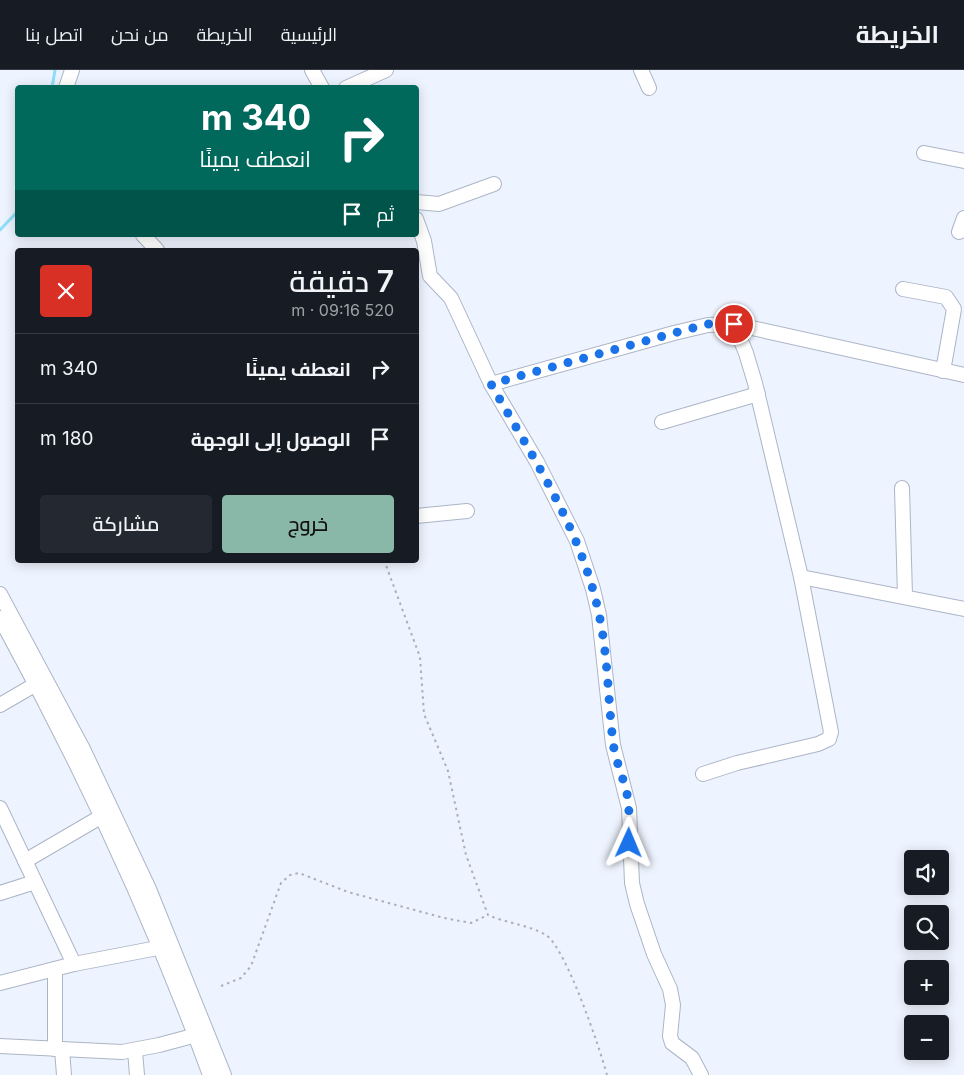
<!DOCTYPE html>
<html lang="ar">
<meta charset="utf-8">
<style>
:root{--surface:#171b24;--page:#242831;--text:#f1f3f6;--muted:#9ea1a6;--line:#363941;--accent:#89b8a8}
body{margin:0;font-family:Inter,Cairo,sans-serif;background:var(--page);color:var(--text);direction:rtl;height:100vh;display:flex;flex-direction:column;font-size:19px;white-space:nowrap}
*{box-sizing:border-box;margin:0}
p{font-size:16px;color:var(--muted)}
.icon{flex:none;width:28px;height:28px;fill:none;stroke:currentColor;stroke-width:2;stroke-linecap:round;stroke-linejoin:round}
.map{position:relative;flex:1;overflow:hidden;direction:ltr}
.sheet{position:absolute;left:15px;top:178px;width:404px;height:315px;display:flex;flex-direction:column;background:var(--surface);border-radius:5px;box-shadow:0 2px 12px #0003;direction:rtl}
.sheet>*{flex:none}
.banner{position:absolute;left:15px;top:15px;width:404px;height:152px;border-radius:5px;box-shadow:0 2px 12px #0003;direction:rtl;background:#00695c;color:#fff;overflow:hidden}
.buttons{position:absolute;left:904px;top:780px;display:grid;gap:10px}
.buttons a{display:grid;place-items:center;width:45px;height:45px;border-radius:5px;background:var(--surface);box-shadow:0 2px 12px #0003;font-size:25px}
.pin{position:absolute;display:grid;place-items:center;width:42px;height:42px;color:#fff;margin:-21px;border:2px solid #fff;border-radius:50%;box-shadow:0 1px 5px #0007}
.me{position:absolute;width:55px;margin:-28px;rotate:1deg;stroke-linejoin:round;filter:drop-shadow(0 0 4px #0008)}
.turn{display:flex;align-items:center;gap:18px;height:105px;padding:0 25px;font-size:22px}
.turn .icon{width:65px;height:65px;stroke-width:2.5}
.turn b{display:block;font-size:35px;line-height:42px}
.then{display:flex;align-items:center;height:48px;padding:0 25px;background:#0003;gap:10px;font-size:19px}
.round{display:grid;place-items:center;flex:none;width:52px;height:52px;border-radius:5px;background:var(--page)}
.summary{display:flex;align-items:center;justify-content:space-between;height:85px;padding:0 25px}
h1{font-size:30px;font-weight:600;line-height:38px}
.action{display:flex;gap:10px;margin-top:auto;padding:10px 25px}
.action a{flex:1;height:58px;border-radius:5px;background:var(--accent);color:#111;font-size:20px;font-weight:600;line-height:58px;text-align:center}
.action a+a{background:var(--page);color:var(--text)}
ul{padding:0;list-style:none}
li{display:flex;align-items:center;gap:15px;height:70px;padding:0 25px;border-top:1px solid var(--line)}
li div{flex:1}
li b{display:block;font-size:19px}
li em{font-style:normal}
header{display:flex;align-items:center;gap:30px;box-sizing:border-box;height:70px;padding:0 25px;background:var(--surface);border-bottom:1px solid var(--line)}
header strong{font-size:24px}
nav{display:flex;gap:28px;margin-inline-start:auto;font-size:18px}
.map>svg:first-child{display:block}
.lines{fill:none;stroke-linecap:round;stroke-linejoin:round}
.stream{stroke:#8fdef9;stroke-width:3}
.minor-casing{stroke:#acb5c6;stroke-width:16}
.path{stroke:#aaafb9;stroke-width:2;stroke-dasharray:2.5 4;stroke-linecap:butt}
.minor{stroke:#fff;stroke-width:14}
.route{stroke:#1a73e8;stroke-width:9;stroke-dasharray:0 16.2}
</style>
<header>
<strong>الخريطة</strong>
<nav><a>الرئيسية</a><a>الخريطة</a><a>من نحن</a><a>اتصل بنا</a></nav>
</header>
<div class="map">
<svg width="964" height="1005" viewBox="0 0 964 1005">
<rect width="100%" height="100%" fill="#eef4ff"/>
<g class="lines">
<g class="stream">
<polyline points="52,18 55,0"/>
<polyline points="0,160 18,141"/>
</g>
<defs>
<g id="minor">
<polyline points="312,0 322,18"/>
<polyline points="641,0 649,18"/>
<polyline points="66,18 72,0"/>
<polyline points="346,18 386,0"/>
<polyline points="924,83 964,91"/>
<polyline points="416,132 439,134 494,114"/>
<polyline points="416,149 424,171 430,206 451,228 491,314 537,392 577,471 593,519 599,545 613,675 629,738 632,813 637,834 654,884 670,919 673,935 670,966 672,973 692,988 701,1005"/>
<polyline points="959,162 964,148"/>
<polyline points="143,165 157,180"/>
<polyline points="903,219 946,227 954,239 943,301"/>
<polyline points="734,254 964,305"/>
<polyline points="491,314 674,263 708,255 734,254 746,283 755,313 801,507 831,662 829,669 818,674 737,693 703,704"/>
<polyline points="662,352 758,324"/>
<polyline points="902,418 905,526"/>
<polyline points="416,446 467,441"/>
<polyline points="801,507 964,539"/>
<polyline points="0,524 83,679 149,819 224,1005"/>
<path d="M0 548C81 695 152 847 210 1005"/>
<polyline points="0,635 43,610"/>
<polyline points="0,738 74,894"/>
<polyline points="25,791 109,742"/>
<polyline points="0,823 35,812"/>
<polyline points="55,899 55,979"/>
<polyline points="0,913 74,894 168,876"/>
<polyline points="0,976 122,982 159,975 204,963"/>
<polyline points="62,979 64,1005"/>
<polyline points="135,981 137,1005"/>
</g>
</defs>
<use href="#minor" class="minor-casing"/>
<g class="path">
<path d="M384 490 420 587 424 644 448 701 466 785 488 845C506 853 529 855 546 865 566 878 600 979 607 1005"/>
<polyline points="221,916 241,908 251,896 281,813 290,805 299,803 348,822 444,848 471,853 488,845"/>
</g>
<use href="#minor" class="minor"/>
</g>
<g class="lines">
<path class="route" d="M629 773C629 756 630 740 627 724 623 706 615 690 613 672 608 630 608 586 599 544 581 459 533 388 491 314L674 263 708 254H734"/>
</g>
</svg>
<div class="buttons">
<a><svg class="icon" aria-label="sound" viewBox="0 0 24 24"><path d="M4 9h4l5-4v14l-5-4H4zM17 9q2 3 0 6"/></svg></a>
<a><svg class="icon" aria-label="search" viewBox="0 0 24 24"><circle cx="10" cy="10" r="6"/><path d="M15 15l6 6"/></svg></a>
<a>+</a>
<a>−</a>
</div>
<div class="pin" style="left:734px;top:254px;background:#d93025"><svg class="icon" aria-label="arrive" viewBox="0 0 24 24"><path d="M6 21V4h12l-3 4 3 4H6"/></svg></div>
<svg class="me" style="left:629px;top:773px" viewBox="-20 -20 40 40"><path d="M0-17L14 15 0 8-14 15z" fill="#1a73e8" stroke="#fff" stroke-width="4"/></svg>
<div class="banner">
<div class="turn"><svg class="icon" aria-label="right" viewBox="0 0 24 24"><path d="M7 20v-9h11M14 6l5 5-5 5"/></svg><div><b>340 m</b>انعطف يمينًا</div></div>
<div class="then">ثم<svg class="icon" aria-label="arrive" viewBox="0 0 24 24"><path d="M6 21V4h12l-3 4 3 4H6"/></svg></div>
</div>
<section class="sheet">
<div class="summary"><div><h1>7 دقيقة</h1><p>520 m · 09:16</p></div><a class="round" style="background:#d93025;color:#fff"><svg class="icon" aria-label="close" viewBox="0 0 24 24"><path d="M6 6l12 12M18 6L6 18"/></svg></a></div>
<ul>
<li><svg class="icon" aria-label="right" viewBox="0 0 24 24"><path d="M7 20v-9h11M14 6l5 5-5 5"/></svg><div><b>انعطف يمينًا</b></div><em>340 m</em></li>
<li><svg class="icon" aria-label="arrive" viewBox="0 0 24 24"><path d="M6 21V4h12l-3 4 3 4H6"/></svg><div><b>الوصول إلى الوجهة</b></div><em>180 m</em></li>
</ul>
<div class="action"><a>خروج</a><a>مشاركة</a></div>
</section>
</div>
